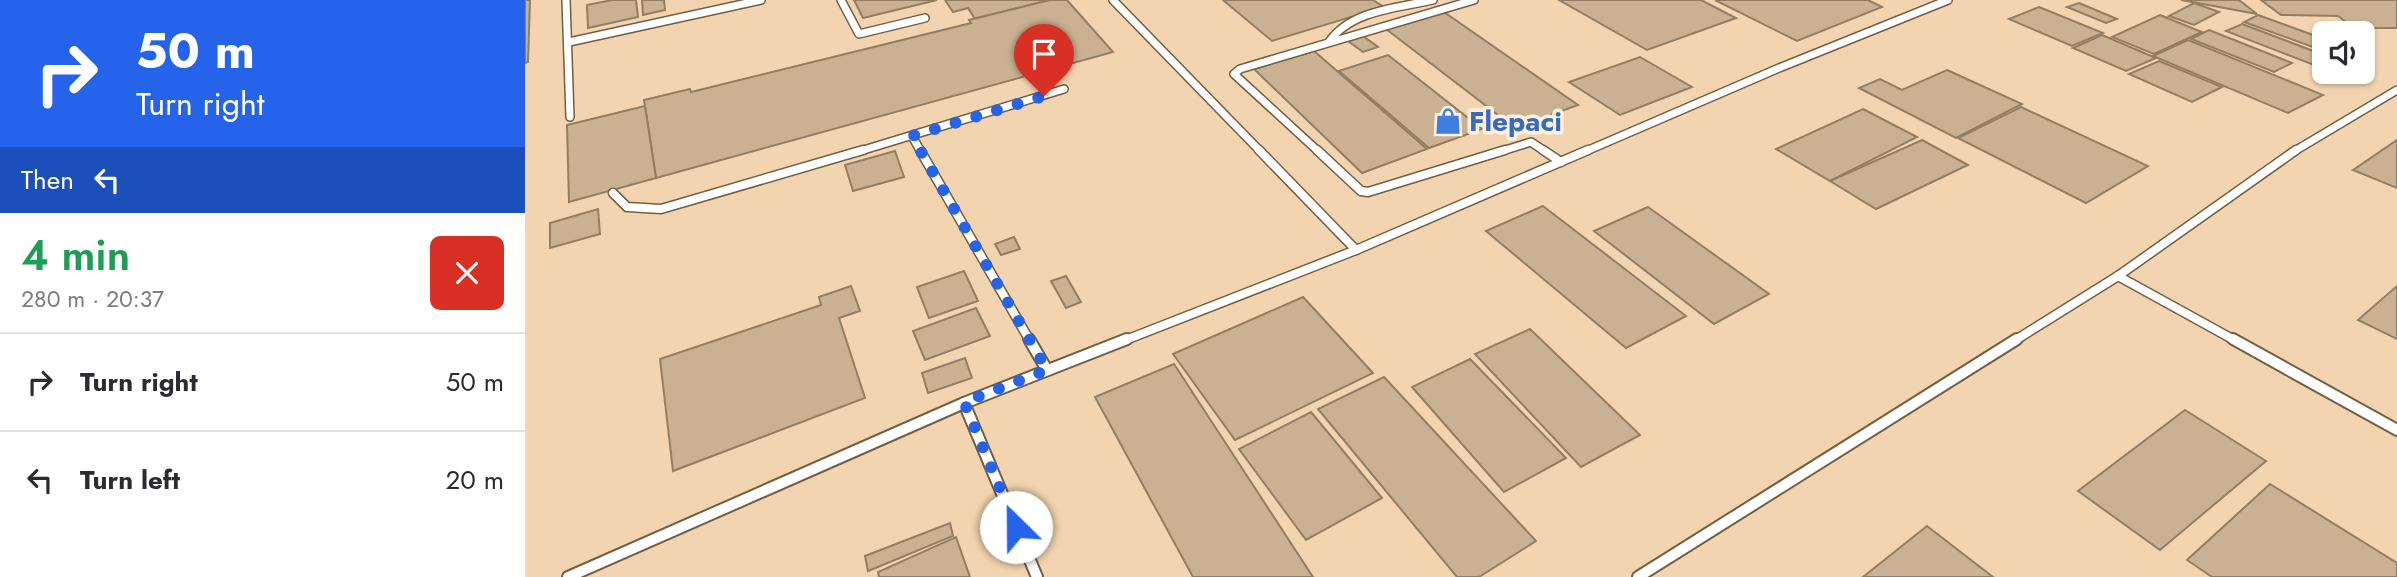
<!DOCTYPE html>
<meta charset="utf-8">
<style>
:root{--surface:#fff;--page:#f2f2f3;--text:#2b2b33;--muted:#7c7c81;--line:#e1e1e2}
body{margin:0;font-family:Jost,sans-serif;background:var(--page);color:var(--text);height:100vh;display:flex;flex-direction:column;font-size:26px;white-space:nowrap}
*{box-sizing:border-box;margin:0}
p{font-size:23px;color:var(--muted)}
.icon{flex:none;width:38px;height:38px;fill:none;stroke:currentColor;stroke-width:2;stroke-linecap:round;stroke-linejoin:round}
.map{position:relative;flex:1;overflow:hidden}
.sheet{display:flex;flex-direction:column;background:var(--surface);width:525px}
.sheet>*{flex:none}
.banner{background:#2563eb;color:#fff;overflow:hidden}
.controls{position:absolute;left:1787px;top:21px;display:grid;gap:14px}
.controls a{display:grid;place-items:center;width:63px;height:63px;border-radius:10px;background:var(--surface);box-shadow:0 2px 5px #0004;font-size:35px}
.pin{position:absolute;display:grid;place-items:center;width:60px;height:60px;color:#fff;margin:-72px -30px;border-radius:50% 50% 50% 0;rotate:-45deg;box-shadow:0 0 7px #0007}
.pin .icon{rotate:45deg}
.me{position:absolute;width:77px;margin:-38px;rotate:337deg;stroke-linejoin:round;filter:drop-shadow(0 0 5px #0008)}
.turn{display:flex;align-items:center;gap:24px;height:147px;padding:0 21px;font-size:32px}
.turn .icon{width:91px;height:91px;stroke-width:2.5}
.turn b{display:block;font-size:49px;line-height:60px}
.then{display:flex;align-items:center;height:66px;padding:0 21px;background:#0003;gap:14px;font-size:26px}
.round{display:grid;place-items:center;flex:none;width:74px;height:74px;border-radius:10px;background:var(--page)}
.headline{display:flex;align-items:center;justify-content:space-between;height:119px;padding:0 21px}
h1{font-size:42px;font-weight:600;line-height:52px;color:#1e9e55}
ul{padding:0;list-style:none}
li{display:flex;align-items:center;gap:21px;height:98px;padding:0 21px;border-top:2px solid var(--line)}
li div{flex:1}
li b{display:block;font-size:26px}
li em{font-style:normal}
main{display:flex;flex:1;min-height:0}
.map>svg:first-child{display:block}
.built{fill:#f2d5b0;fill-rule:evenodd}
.building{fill:#cab192;stroke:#947e62;stroke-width:2}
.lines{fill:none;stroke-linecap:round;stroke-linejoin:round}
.service-far2-casing{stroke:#725e42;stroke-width:10}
.service-far1-casing{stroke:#725e42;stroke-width:11}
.service-casing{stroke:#725e42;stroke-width:14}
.service-far2{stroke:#fff;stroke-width:7}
.service-far1{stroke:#fff;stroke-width:8}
.service{stroke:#fff;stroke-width:10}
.route{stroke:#2563eb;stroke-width:12;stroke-dasharray:0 21.6}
.labels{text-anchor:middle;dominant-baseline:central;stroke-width:7;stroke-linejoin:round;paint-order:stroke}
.shop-label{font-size:28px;font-weight:bold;fill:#366cbe;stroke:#fff0dd;text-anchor:start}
</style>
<main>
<section class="sheet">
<div class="banner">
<div class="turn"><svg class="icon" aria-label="right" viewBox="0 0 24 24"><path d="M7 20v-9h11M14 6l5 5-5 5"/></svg><div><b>50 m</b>Turn right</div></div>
<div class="then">Then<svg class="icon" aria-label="left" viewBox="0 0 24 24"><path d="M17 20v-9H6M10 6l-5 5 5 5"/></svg></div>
</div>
<div class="headline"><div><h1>4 min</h1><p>280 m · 20:37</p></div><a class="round" style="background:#d93025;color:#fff"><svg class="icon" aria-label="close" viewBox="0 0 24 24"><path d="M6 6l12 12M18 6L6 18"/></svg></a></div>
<ul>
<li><svg class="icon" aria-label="right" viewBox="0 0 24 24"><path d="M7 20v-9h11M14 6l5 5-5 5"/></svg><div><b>Turn right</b></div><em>50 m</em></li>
<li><svg class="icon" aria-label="left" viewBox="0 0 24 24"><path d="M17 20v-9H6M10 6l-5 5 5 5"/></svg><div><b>Turn left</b></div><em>20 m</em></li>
</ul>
</section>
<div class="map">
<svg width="1872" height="577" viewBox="0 0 1872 577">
<rect width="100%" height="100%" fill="#f9e1c2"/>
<path class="built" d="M0 0H1872V577H0ZM1799 33H1838V72H1799Z"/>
<g class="building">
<polygon points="0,0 5,0 3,62 0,63"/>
<polygon points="87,0 111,0 113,17 63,28 62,5"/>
<polygon points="117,0 139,0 140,10 118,15"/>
<polygon points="329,0 412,0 338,18"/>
<polygon points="420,0 525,0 450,19 443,8 428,12"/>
<polygon points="525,0 542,0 588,52 131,178 119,100 165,89 166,92 446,23 444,20"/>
<polygon points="698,0 848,0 859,7 747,41"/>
<polygon points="1034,0 1176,0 1211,18 1122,50"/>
<polygon points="1190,0 1343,0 1357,7 1272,41"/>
<polygon points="1656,0 1714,0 1732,14"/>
<polygon points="1736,0 1872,0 1872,28 1829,28 1813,16 1756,15"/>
<polygon points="1554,3 1592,19 1581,23 1542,7"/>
<polygon points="1669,3 1694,12 1669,25 1644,16"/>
<polygon points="1514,7 1578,33 1547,46 1484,19"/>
<polygon points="919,12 1053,105 990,128 861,29"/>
<polygon points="1635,15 1677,32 1629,54 1587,37"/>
<polygon points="1733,15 1799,39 1799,51 1719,22"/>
<polygon points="1717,24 1799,55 1799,60 1789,65 1701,31"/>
<polygon points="1684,30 1767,63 1749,72 1666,39"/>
<polygon points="1577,35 1631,58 1601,71 1548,48"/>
<polygon points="838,36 853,47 838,52 823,41"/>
<polygon points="1663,40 1798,95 1763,113 1628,56"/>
<polygon points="789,51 902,149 837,173 729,69"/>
<polygon points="863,55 957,129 904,148 814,71"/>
<polygon points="1115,57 1167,87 1095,115 1044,82"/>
<polygon points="1634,61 1697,87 1667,102 1604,74"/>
<polygon points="1422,70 1497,104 1431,138 1334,88 1355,79 1377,90"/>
<polygon points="120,106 131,178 44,202 42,125"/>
<polygon points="1496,107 1623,166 1561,203 1433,138"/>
<polygon points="1338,109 1392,137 1305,181 1251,149"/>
<polygon points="1397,140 1443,165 1351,209 1305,181"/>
<polygon points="1872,140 1872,188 1828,170"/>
<polygon points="370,151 379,177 328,191 320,165"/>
<polygon points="1018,206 1161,316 1101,348 961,231"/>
<polygon points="1123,207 1244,294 1189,324 1069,231"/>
<polygon points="73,209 75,234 25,248 25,223"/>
<polygon points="489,237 495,249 476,255 470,244"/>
<polygon points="439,271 453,301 404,318 392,287"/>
<polygon points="541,276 556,302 541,308 526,281"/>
<polygon points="326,286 335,311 314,318 340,398 148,471 135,359 296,305 294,297"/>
<polygon points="1872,286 1872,339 1833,320"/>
<polygon points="778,297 848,373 710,440 648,354"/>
<polygon points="451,308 465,336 400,360 388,331"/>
<polygon points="1005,329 1115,435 1056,467 950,354"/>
<polygon points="440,358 447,378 403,393 397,373"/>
<polygon points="945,359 1041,458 979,492 887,387"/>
<polygon points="649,364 788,577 668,577 570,397"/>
<polygon points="859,377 1011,541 954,577 932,577 793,409"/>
<polygon points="1660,410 1741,461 1635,550 1553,491"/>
<polygon points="786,412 857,498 781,540 714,449"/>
<polygon points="1745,484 1872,563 1872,577 1687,577 1662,560"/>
<polygon points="425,523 428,536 343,571 340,556"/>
<polygon points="1402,526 1468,577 1338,577"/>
<polygon points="431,537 445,577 354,577 353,572"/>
</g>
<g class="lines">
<defs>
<g id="service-far2">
<polyline points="41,0 45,117"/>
<polyline points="316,0 334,34 400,18"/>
<polyline points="588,0 736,152"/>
<polyline points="44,42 236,0"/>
<path d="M804 42C826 10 873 8 908 0"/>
<polyline points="387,136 396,152"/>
<polyline points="332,152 539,89"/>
<polyline points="794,152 709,74 715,69 949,0"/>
<polyline points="974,152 1006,142 1021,152"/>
<polyline points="1059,152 1254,68 1423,0"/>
<polyline points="1768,152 1872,90"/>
</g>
<g id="service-far1">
<polyline points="395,150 505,341"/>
<polyline points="734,150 831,250"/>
<polyline points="792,150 836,191 843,192 980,150"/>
<polyline points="1018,150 1036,162"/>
<polyline points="88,193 102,207 136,209 338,150"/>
<polyline points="1593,276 1711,341"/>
<polyline points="598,341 831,250 1063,150"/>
<polyline points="1489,341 1593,276 1771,150"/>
</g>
<g id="service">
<polyline points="504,339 522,370"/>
<polyline points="1708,339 1872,430"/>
<polyline points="439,403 512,577"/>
<polyline points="43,577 439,403 602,339"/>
<polyline points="1113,577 1492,339"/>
</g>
</defs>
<use href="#service-far2" class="service-far2-casing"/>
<use href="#service-far1" class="service-far1-casing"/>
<use href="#service" class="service-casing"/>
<use href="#service-far2" class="service-far2"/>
<use href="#service-far1" class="service-far1"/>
<use href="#service" class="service"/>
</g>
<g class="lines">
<polyline class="route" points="491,527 439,402 522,370 387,136 519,96"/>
</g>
<defs>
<symbol id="shop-bare" viewBox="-9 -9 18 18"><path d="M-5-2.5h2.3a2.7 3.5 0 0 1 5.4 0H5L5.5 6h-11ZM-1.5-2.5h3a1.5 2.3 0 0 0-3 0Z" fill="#3f7fe0" stroke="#fff0dd" stroke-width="2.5" paint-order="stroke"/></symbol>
</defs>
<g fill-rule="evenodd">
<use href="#shop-bare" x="904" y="102" width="38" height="38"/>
</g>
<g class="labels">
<g class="shop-label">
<text x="944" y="121">Flepaci</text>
</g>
</g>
</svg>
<div class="controls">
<a><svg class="icon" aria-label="sound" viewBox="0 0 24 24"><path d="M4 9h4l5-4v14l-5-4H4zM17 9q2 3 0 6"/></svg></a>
</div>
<div class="pin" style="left:519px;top:96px;background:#d93025"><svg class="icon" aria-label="arrive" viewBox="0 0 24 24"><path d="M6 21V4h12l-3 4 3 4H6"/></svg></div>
<svg class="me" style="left:491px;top:527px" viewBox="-20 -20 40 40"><circle r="19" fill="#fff"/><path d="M0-13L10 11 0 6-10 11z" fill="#2563eb"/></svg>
</div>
</main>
